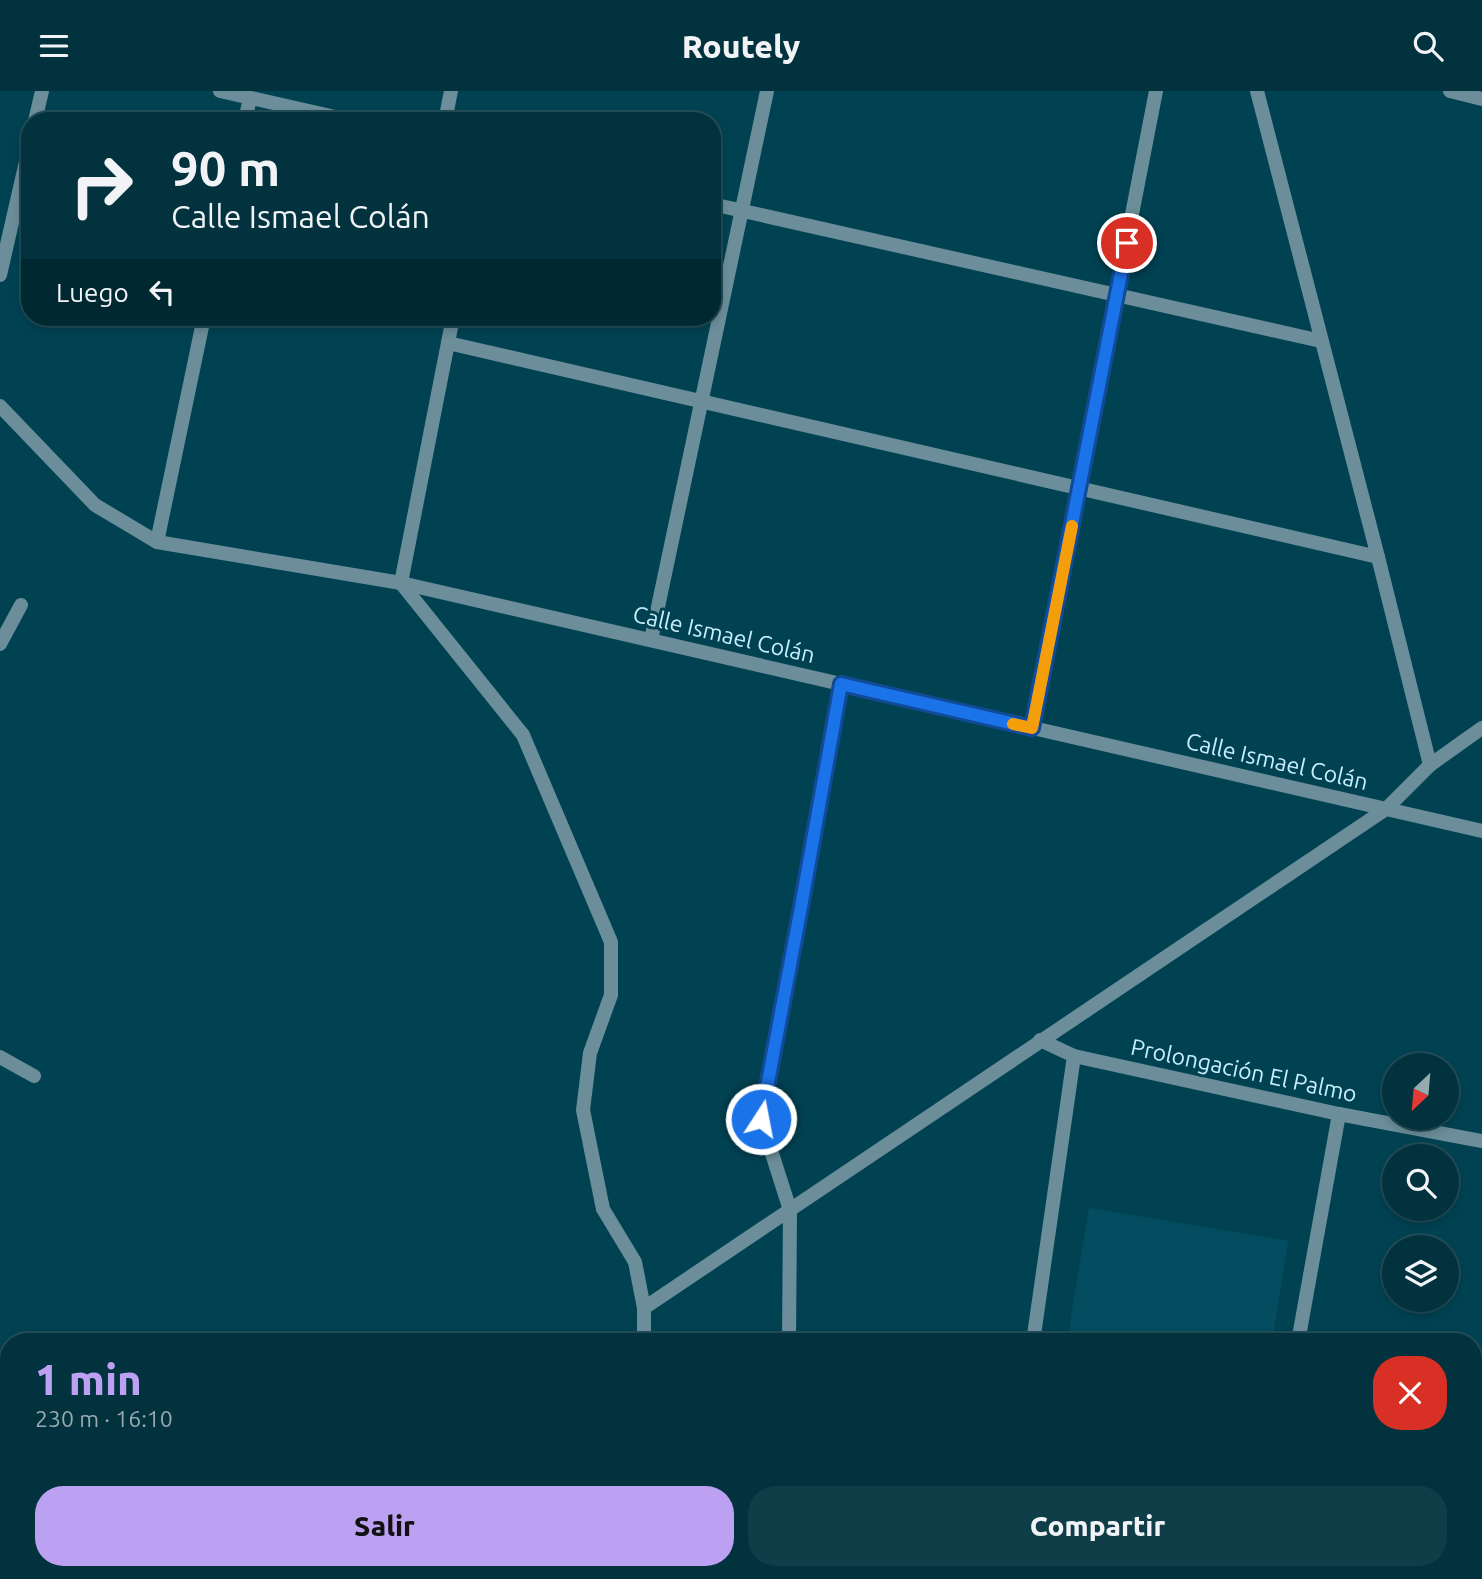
<!DOCTYPE html>
<html lang="es">
<meta charset="utf-8">
<style>
:root{--surface:#01323e;--page:#0f3e49;--text:#f1f3f6;--muted:#96aab0;--line:#234d58;--accent:#bca0f2}
body{margin:0;font-family:Ubuntu,sans-serif;background:var(--page);color:var(--text);height:100vh;display:flex;flex-direction:column;font-size:26px;white-space:nowrap}
*{box-sizing:border-box;margin:0}
p{font-size:23px;color:var(--muted)}
.icon{flex:none;width:38px;height:38px;fill:none;stroke:currentColor;stroke-width:2;stroke-linecap:round;stroke-linejoin:round}
.map{position:relative;flex:1;overflow:hidden}
.side{position:absolute;left:0px;top:1242px;width:1482px;height:247px;display:flex;flex-direction:column;background:var(--surface);border-radius:28px 28px 0 0;box-shadow:0 4px 10px #0003,0 0 0 2px var(--line)}
.side>*{flex:none}
.guide{position:absolute;left:21px;top:21px;width:700px;height:214px;border-radius:28px;box-shadow:0 4px 10px #0003,0 0 0 2px var(--line);background:#01323e;color:var(--text);overflow:hidden}
.needle{width:46px;rotate:206deg}
.fabs{position:absolute;left:1382px;top:962px;display:grid;gap:14px}
.fabs a{display:grid;place-items:center;width:77px;height:77px;border-radius:50%;background:var(--surface);box-shadow:0 4px 10px #0003,0 0 0 2px var(--line);font-size:35px}
.pin{position:absolute;display:grid;place-items:center;width:60px;height:60px;color:#fff;margin:-30px;border:4px solid #fff;border-radius:50%;box-shadow:0 2px 7px #0007}
.me{position:absolute;width:77px;margin:-38px;rotate:11deg;stroke-linejoin:round;filter:drop-shadow(0 0 5px #0008)}
.turn{display:flex;align-items:center;gap:24px;height:147px;padding:0 35px;font-size:32px}
.turn .icon{width:91px;height:91px;stroke-width:2.5}
.turn b{display:block;font-size:49px;line-height:60px}
.then{display:flex;align-items:center;height:66px;padding:0 35px;background:#0003;gap:14px;font-size:26px}
.round{display:grid;place-items:center;flex:none;width:74px;height:74px;border-radius:28px;background:var(--page)}
.overview{display:flex;align-items:center;justify-content:space-between;height:119px;padding:0 35px}
h1{font-size:42px;font-weight:800;line-height:52px;color:var(--accent)}
.primary-button{display:flex;gap:14px;margin-top:auto;padding:14px 35px}
.primary-button a{flex:1;height:80px;border-radius:28px;background:var(--accent);color:#111;font-size:28px;font-weight:800;line-height:80px;text-align:center}
.primary-button a+a{background:var(--page);color:var(--text)}
header{display:flex;justify-content:space-between;align-items:center;height:91px;padding:0 35px;background:var(--surface);font-size:32px;font-weight:800}
.map>svg:first-child{display:block}
.built{fill:#044d60}
.lines{fill:none;stroke-linecap:round;stroke-linejoin:round}
.minor{stroke:#6b8e9a;stroke-width:14}
.route-casing{stroke:#114b97;stroke-width:18}
.route{stroke:#1a73e8;stroke-width:12}
.slow{stroke:#f59e0b;stroke-width:12}
.labels{text-anchor:middle;dominant-baseline:central;stroke-width:6;stroke-linejoin:round;paint-order:stroke}
.street-label{font-size:23px;fill:#c8eefb;stroke:#014252}
</style>
<header><svg class="icon" aria-label="menu" viewBox="0 0 24 24"><path d="M4 6h16M4 12h16M4 18h16"/></svg>Routely<svg class="icon" aria-label="search" viewBox="0 0 24 24"><circle cx="10" cy="10" r="6"/><path d="M15 15l6 6"/></svg></header>
<div class="map">
<svg width="1482" height="1488" viewBox="0 0 1482 1488">
<rect width="100%" height="100%" fill="#014252"/>
<polygon class="built" points="1089,1117 1288,1150 1272,1251 1067,1251"/>
<g class="lines">
<g class="minor">
<polyline points="220,0 353,30"/>
<polyline points="1257,0 1378,466 1430,674"/>
<polyline points="1450,0 1482,8"/>
<polyline points="35,30 42,0"/>
<polyline points="245,30 250,7"/>
<polyline points="445,30 451,0"/>
<polyline points="712,113 1321,250"/>
<polyline points="0,184 30,53"/>
<polyline points="453,226 401,492 523,644 611,851 611,904 590,962 583,1019 603,1118 635,1171 644,1217 644,1251"/>
<polyline points="448,252 1378,466"/>
<polyline points="0,315 95,414 157,451 401,492 1482,740"/>
<polyline points="157,451 204,226"/>
<polyline points="651,549 767,0"/>
<polyline points="0,553 21,514"/>
<polyline points="1032,637 1156,0"/>
<polyline points="1040,949 1074,965 1339,1023 1482,1050"/>
<polyline points="0,966 34,985"/>
<polyline points="644,1217 1386,718 1430,674 1482,637"/>
<polyline points="789,1251 790,1119 761,1028 801,815 841,593"/>
<polyline points="1033,1251 1074,965"/>
<polyline points="1298,1251 1339,1023"/>
<polyline points="1474,1457 1482,1458"/>
<polyline points="610,1488 612,1480"/>
<polyline points="770,1488 770,1480"/>
<polyline points="1230,1488 1231,1480"/>
</g>
</g>
<g class="lines">
<defs>
<polyline id="route" points="761,1028 801,816 841,593 1032,637 1127,152"/>
</defs>
<use href="#route" class="route-casing"/>
<use href="#route" class="route"/>
<polyline class="slow" points="1013,633 1032,637 1072,435"/>
</g>
<g class="labels">
<g class="street-label">
<text transform="translate(724 543) rotate(13)">Calle Ismael Colán</text>
<text transform="translate(1277 670) rotate(13)">Calle Ismael Colán</text>
<text transform="translate(1244 979) rotate(12)">Prolongación El Palmo</text>
</g>
</g>
</svg>
<div class="fabs">
<a><svg class="needle" viewBox="-14 -14 28 28"><path d="M0-13l5 13h-10z" fill="#e53935"/><path d="M0 13l5-13h-10z" fill="#96aab0"/></svg></a>
<a><svg class="icon" aria-label="search" viewBox="0 0 24 24"><circle cx="10" cy="10" r="6"/><path d="M15 15l6 6"/></svg></a>
<a><svg class="icon" aria-label="layers" viewBox="0 0 24 24"><path d="M12 4l9 5-9 5-9-5zM3 14l9 5 9-5"/></svg></a>
</div>
<div class="pin" style="left:1127px;top:152px;background:#d93025"><svg class="icon" aria-label="arrive" viewBox="0 0 24 24"><path d="M6 21V4h12l-3 4 3 4H6"/></svg></div>
<svg class="me" style="left:761px;top:1028px" viewBox="-20 -20 40 40"><circle r="17" fill="#1a73e8" stroke="#fff" stroke-width="3"/><path d="M0-11L8 9 0 5-8 9z" fill="#fff"/></svg>
<div class="guide">
<div class="turn"><svg class="icon" aria-label="right" viewBox="0 0 24 24"><path d="M7 20v-9h11M14 6l5 5-5 5"/></svg><div><b>90 m</b>Calle Ismael Colán</div></div>
<div class="then">Luego<svg class="icon" aria-label="left" viewBox="0 0 24 24"><path d="M17 20v-9H6M10 6l-5 5 5 5"/></svg></div>
</div>
<section class="side">
<div class="overview"><div><h1>1 min</h1><p>230 m · 16:10</p></div><a class="round" style="background:#d93025;color:#fff"><svg class="icon" aria-label="close" viewBox="0 0 24 24"><path d="M6 6l12 12M18 6L6 18"/></svg></a></div>
<div class="primary-button"><a>Salir</a><a>Compartir</a></div>
</section>
</div>
